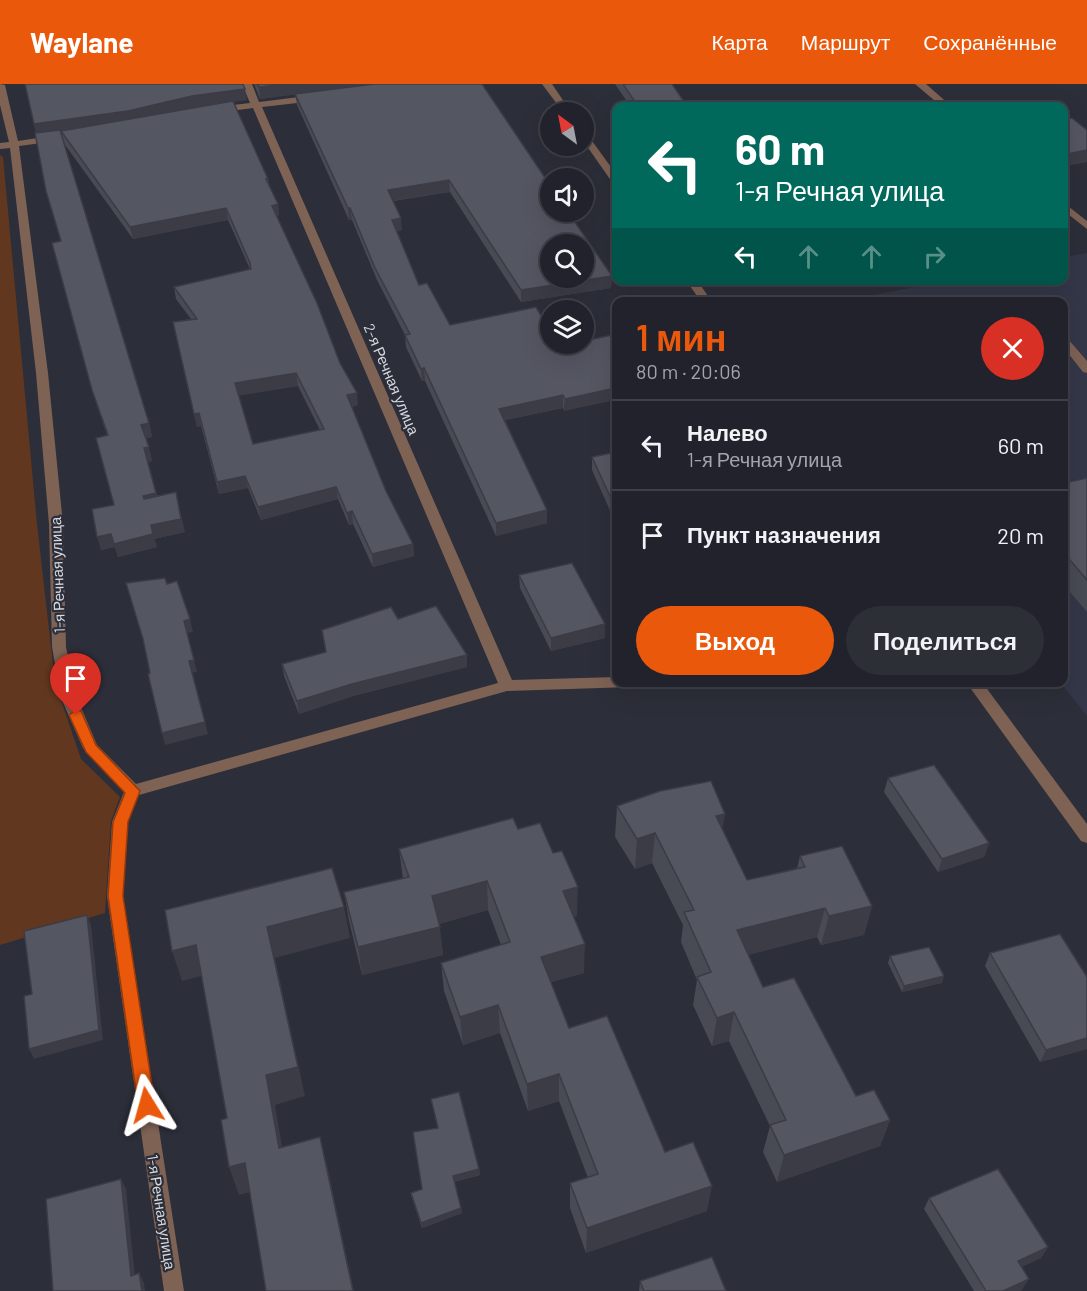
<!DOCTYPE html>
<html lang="ru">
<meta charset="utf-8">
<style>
:root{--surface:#21222b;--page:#2d2f37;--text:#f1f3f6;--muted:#a2a4a9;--line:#3e3f47;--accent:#ea580c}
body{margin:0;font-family:Barlow,sans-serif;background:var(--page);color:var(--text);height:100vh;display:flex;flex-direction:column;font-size:22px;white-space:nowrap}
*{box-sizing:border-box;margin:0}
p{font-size:20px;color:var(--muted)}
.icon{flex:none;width:33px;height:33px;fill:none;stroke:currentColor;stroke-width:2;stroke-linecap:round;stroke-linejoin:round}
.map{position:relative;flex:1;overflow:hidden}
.details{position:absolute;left:612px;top:213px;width:456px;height:390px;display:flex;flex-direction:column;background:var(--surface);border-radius:12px;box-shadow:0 6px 24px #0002,0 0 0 2px var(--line)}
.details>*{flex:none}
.banner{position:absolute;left:612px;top:18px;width:456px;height:183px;border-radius:12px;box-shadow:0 6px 24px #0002,0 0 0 2px var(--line);background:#00695c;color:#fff;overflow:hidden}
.needle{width:39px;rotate:328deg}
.buttons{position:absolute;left:540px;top:18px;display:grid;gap:12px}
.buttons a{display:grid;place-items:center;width:54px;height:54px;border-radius:50%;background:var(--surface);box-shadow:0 6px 24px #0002,0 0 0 2px var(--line);font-size:30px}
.pin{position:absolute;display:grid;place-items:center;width:51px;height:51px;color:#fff;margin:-62px -26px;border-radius:50% 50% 50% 0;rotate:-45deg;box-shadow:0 0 6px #0007}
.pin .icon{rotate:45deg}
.me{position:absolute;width:66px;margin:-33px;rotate:352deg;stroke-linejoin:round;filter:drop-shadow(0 0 4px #0008)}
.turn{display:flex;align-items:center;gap:21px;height:126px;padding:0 24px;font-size:27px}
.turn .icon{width:78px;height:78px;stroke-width:2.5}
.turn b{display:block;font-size:42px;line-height:51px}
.lanes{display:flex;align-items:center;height:57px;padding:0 24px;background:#0003;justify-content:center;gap:30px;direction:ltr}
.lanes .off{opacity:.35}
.round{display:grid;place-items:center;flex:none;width:63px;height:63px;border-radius:32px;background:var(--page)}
.summary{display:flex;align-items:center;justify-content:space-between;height:102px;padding:0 24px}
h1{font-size:36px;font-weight:600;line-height:45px;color:var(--accent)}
.primary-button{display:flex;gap:12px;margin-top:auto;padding:12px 24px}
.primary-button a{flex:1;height:69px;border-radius:36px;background:var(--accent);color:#fff;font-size:24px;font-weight:600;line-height:69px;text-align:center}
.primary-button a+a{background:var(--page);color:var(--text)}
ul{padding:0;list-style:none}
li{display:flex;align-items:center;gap:18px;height:90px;padding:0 24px;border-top:2px solid var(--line)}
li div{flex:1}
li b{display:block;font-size:22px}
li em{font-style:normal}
header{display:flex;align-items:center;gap:36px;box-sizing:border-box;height:84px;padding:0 30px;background:var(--accent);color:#fff}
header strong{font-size:28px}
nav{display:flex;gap:33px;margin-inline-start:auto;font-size:21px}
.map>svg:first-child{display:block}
.built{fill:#343748}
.green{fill:#613720}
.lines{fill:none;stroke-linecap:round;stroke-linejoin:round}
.service{fill:#7e6254;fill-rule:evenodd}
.minor{fill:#7e6254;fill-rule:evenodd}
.wall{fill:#484a54;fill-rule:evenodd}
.shaded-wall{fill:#3b3c45}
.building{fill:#545662;stroke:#3b3c45;stroke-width:1.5;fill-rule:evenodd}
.route{fill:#ea580c;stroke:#983908;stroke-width:1.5}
.labels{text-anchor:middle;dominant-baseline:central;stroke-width:4.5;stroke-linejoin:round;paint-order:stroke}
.street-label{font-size:15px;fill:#d7d9e0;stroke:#2c2e39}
</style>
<header>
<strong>Waylane</strong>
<nav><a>Карта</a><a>Маршрут</a><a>Сохранённые</a></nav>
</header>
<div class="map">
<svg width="1087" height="1207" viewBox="0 0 1087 1207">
<rect width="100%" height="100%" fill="#2c2e39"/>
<polygon class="built" points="1087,169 1087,632 1061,599 1064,218 838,218 945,197 1064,196 1064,173"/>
<polygon class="green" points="0,71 3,73 37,440 55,598 81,675 120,713 111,737 105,829 0,861"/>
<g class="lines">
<g class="service">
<polygon points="915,0 926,0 951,22 941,22"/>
<polygon points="1064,119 1087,137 1087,145 1064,127"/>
<polygon points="1064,253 1068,255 1087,277 1087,289 1083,288 1064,264"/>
</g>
<g class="minor">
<polygon points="0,0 5,1 18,57 57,51 62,54 57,57 19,62 48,289 63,440 66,563 77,614 97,661 136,700 498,599 253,24 216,29 211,26 216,23 250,19 242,0 252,0 259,18 315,11 320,14 315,17 262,23 512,596 616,593 616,598 638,598 631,603 507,607 139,711 128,738 123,812 184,1207 164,1207 107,812 112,738 124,708 83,664 61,614 52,563 49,440 36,289 10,64 0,65 0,59 9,58 0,21"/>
<polygon points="542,0 552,0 571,28 563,28"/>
<polygon points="584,49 587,50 616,90 616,99 612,98 584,58"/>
<polygon points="686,196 697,196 712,218 701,218"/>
<polygon points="966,598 982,598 1087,740 1087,759 1081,757"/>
</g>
</g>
<g class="wall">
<polygon points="254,0 482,0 612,192 611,204 521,218 450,108 393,117 402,146 397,147 419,201 450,241 560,262 571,260 564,327 563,324 505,336 547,426 547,439 496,452 425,297 422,297 406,263 405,251 377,196 352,136 349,136 297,21 295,10 260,15"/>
<polygon points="615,0 672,0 687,22 630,22"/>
<path d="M247 16 233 18 268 95 270 103 278 120 279 131 277 132 358 321 352 323 386 407 413 460 414 472 373 483 353 440 349 441 338 415 261 436 248 404 219 410 201 342 197 343 173 238 191 235 176 215 174 203 250 185 228 136 133 155 63 58 149 339 152 353 146 354 152 377 148 378 157 412 185 448 154 455 157 463 118 473 115 463 101 466 114 421 107 351 96 319 52 159 61 157 34 40ZM218 20 177 27 194 23ZM298 302 320 346 253 360 239 311Z"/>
<polygon points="1064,35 1087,46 1087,78 1064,82"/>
<polygon points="616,368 616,445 611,436 611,429 592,386 592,373"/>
<polygon points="1087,394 1087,528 1064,501 1064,399"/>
<polygon points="519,491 605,540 605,554 551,567 520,504"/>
<polygon points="398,535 467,583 353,612 299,630 284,592 282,580 326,568"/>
<polygon points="888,694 989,759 984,773 938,788 884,708"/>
<polygon points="617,722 722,745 747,796 797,784 800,772 872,822 864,851 821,861 817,853 748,871 763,903 856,1012 890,1036 880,1062 777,1098 763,1068 770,1042 729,957 712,962 693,921 697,896 681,858 683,841 652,779 635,785 615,753"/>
<polygon points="518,745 577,832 573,833 584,889 551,898 569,944 665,1068 707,1127 586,1169 570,1124 570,1099 588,1094 559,1017 528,1027 500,949 463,961 444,907 441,879 501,861 488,826 439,840 443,871 362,891 349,837 344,808 403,795 399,765"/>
<polygon points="990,869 1087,893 1087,965 1040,978 985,882"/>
<polygon points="890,872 942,899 902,908 888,879"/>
<polygon points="431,1015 479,1085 480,1091 454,1098 462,1129 422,1144 412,1114 411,1109 422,1105 438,1044"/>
<polygon points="929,1114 1048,1163 1041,1174 1021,1183 1022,1206 1019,1207 974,1207 924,1125"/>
<polygon points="640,1197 726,1207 639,1207"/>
</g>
<g class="shaded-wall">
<polygon points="287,0 380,0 260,15 259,3"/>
<polygon points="245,5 247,16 194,23 131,38 37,51 34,40 192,12"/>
<polygon points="643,17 643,22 635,22 635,18"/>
<polygon points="1087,66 1087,78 1064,82 1067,70"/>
<polygon points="449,96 450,108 389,117 388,106"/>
<polygon points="278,120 279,131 274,134 272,122"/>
<polygon points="226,124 228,136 133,155 130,143"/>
<polygon points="348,124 350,124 352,136 349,136"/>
<polygon points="401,134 402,146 393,148 392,136"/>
<polygon points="612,192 611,204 521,218 521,206"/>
<polygon points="424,284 425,297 422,297 421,285"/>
<polygon points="296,289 298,302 237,312 235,299"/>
<polygon points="616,304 616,316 564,327 565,315"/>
<polygon points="357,309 358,321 348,324 347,311"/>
<polygon points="563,311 563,324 500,337 499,325"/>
<polygon points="199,329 201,342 197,343 194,330"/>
<polygon points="149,339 152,353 145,354 141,341"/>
<polygon points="149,363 152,377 147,378 144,364"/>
<polygon points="245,392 248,404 219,410 217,398"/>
<polygon points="336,403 338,415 261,436 258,423"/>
<polygon points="176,408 185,448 154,455 157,463 118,473 115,463 101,466 97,453 151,441"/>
<polygon points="156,409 160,422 146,425 143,412"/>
<polygon points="547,426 547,439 496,452 496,439"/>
<polygon points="352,427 353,440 349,441 347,429"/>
<polygon points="413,460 414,472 373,483 372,470"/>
<polygon points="190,535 193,548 187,549 197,588 192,589 189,577 184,537"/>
<polygon points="605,540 605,554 551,567 551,554"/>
<polygon points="467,571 467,583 353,612 299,630 297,617 352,600"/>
<polygon points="205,638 208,650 165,661 162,649"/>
<polygon points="725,730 720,760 716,732"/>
<polygon points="655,749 652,779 635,785 637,755"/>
<polygon points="989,759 984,773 938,788 942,775"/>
<polygon points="487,797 488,826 435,841 432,812"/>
<polygon points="578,803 577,832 562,836 563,807"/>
<polygon points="872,822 864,851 821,861 829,832"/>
<polygon points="344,823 350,854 275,874 305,1012 275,1021 287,1092 279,1064 266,991 267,843"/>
<polygon points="825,824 817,853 732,875 737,846"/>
<polygon points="87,831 91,841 103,956 34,975 29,965"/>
<polygon points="440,843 443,871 362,891 358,863"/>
<polygon points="585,860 584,889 541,901 541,873"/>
<polygon points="196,861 205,891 182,897 172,867"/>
<polygon points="944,892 942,899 902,908 904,902"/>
<polygon points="498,921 500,949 463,961 460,933"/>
<polygon points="734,928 729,957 712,962 717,934"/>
<polygon points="1087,954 1087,965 1040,978 1046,966"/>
<polygon points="559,990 559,1017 528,1027 527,1000"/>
<polygon points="890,1036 880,1062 777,1098 784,1071"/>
<polygon points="320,1053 327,1081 354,1207 353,1207"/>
<polygon points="245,1079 254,1107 239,1111 229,1083"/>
<polygon points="479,1085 480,1091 453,1098 453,1092"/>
<polygon points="121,1095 126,1105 136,1202 131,1192"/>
<polygon points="712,1102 707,1127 586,1169 587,1144"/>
<polygon points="461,1124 462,1129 422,1144 421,1139"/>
<polygon points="1048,1163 1041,1174 1011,1188 1018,1177"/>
<polygon points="139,1189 144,1199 145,1207 142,1207"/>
<polygon points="1029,1195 1022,1206 1019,1207 1003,1207"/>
</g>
<g class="building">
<polygon points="25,0 243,0 245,5 192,12 128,27 34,40"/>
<polygon points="257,0 287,0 259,3"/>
<path d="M374 0H482L550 101V128H568L612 192 521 206 449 96 388 106 401 134 392 136 419 201 427 199 450 241 536 223 550 247V260H558L560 262 571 260H584V257L616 250V304L565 315 563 311 499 325 547 426 496 439 424 284 421 285 405 251 410 250 375 184 350 124H348L295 10ZM550 160H584V194H550Z"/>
<polygon points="623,0 672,0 687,22 646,22 643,17 635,18"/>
<path d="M233 17 268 95H266L278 120 272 122 317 219 340 279 357 309 347 311 386 407 413 460 372 470 352 427 347 429 336 403 258 423 245 392 217 398 199 329 194 330 173 238 197 235 174 203 251 185 250 179 226 124 130 143 61 47ZM296 289 324 345 253 360 235 299Z"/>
<polygon points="1072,34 1087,46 1087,66 1067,70 1064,67 1064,35"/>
<polygon points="60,46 149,339 141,341 149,363 144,364 156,409 143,412 144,415 176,408 181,435 151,441 153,450 114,460 111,450 97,453 92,425 114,421 96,354 108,351 92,306 52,159 61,157 46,107 35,49"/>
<polygon points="616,368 616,431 612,423 614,421 592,373"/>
<polygon points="1087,394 1087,496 1064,469 1064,399"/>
<polygon points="572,479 605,540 551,554 519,491"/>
<polygon points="165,494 167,500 177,497 190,535 184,537 194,576 189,577 205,638 162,649 148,590 150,589 143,555 126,499"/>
<polygon points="436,522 467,571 352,600 297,617 282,580 326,568 322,546 391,523 398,535"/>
<polygon points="934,681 989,759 942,775 888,694"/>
<polygon points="711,697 725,730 716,732 747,796 805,783 800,772 842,762 872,822 829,832 825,824 737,846 763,903 794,894 856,1012 874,1006 890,1036 784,1071 770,1041 786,1036 734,928 717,934 697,893 711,888 684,828 694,826 655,749 637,755 617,722 660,707"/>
<polygon points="513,734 518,745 540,739 553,769 562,767 578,803 563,807 585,860 541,873 569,944 607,932 665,1068 693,1058 712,1102 587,1144 570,1099 598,1090 559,990 527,1000 498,921 460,933 441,879 510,858 487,797 432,812 440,843 358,863 344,808 409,793 399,765"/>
<polygon points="332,784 344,823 267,843 298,983 266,991 279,1064 320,1053 353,1207 266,1207 245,1079 229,1083 221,1036 227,1034 196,861 172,867 165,826"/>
<polygon points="87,831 99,946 29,965 24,912 32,910 24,847"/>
<polygon points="1060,850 1087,893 1087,954 1046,966 990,869"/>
<polygon points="929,863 944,892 904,902 890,872"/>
<polygon points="459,1008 479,1085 453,1092 461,1124 421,1139 411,1109 422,1105 413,1048 438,1044 431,1015"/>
<polygon points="998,1085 1048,1163 1018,1177 1029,1195 1003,1207 986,1207 929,1114"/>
<polygon points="121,1095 131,1192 139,1189 142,1207 53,1207 46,1115"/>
<polygon points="712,1173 726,1207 644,1207 640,1197"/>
</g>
<polygon class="route" points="76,626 81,627 96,661 140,707 128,738 123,812 155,1021 153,1027 147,1029 140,1027 138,1021 108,812 113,738 125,709 86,668 69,631"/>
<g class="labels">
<g class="street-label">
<text transform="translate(392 295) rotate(67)">2-я Речная улица</text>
<text transform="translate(57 491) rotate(-92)">1-я Речная улица</text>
<text transform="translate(162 1128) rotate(81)">1-я Речная улица</text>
</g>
</g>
</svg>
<div class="buttons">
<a><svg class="needle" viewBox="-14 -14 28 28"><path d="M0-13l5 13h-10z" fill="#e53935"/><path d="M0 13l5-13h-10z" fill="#a2a4a9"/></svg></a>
<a><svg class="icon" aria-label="sound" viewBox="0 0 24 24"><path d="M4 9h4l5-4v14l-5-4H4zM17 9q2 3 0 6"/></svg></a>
<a><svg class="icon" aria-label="search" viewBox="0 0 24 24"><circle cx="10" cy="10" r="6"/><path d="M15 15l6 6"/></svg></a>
<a><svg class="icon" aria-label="layers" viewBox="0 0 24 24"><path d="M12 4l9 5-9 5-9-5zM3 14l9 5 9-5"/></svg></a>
</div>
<div class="pin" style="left:76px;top:631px;background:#d93025"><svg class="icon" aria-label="arrive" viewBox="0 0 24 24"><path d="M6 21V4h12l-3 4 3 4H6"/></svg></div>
<svg class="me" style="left:147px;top:1021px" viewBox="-20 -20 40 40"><path d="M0-17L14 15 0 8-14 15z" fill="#ea580c" stroke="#fff" stroke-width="4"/></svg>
<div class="banner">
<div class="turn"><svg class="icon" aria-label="left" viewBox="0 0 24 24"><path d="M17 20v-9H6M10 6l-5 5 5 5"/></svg><div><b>60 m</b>1-я Речная улица</div></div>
<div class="lanes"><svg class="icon" aria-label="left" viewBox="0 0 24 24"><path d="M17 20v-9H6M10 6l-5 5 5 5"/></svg><svg class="icon off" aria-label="ahead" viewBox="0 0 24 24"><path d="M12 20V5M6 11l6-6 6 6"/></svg><svg class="icon off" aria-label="ahead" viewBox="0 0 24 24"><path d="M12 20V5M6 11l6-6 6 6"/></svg><svg class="icon off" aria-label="right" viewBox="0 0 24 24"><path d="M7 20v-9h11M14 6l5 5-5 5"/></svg></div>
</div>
<section class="details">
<div class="summary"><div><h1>1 мин</h1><p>80 m · 20:06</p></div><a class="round" style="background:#d93025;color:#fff"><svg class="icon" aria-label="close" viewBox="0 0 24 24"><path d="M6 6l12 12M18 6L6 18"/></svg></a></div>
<ul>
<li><svg class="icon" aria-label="left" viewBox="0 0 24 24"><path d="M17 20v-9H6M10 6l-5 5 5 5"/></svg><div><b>Налево</b><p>1-я Речная улица</p></div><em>60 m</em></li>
<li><svg class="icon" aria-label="arrive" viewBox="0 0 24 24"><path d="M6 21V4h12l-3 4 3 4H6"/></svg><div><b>Пункт назначения</b></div><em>20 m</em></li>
</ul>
<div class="primary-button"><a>Выход</a><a>Поделиться</a></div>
</section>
</div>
